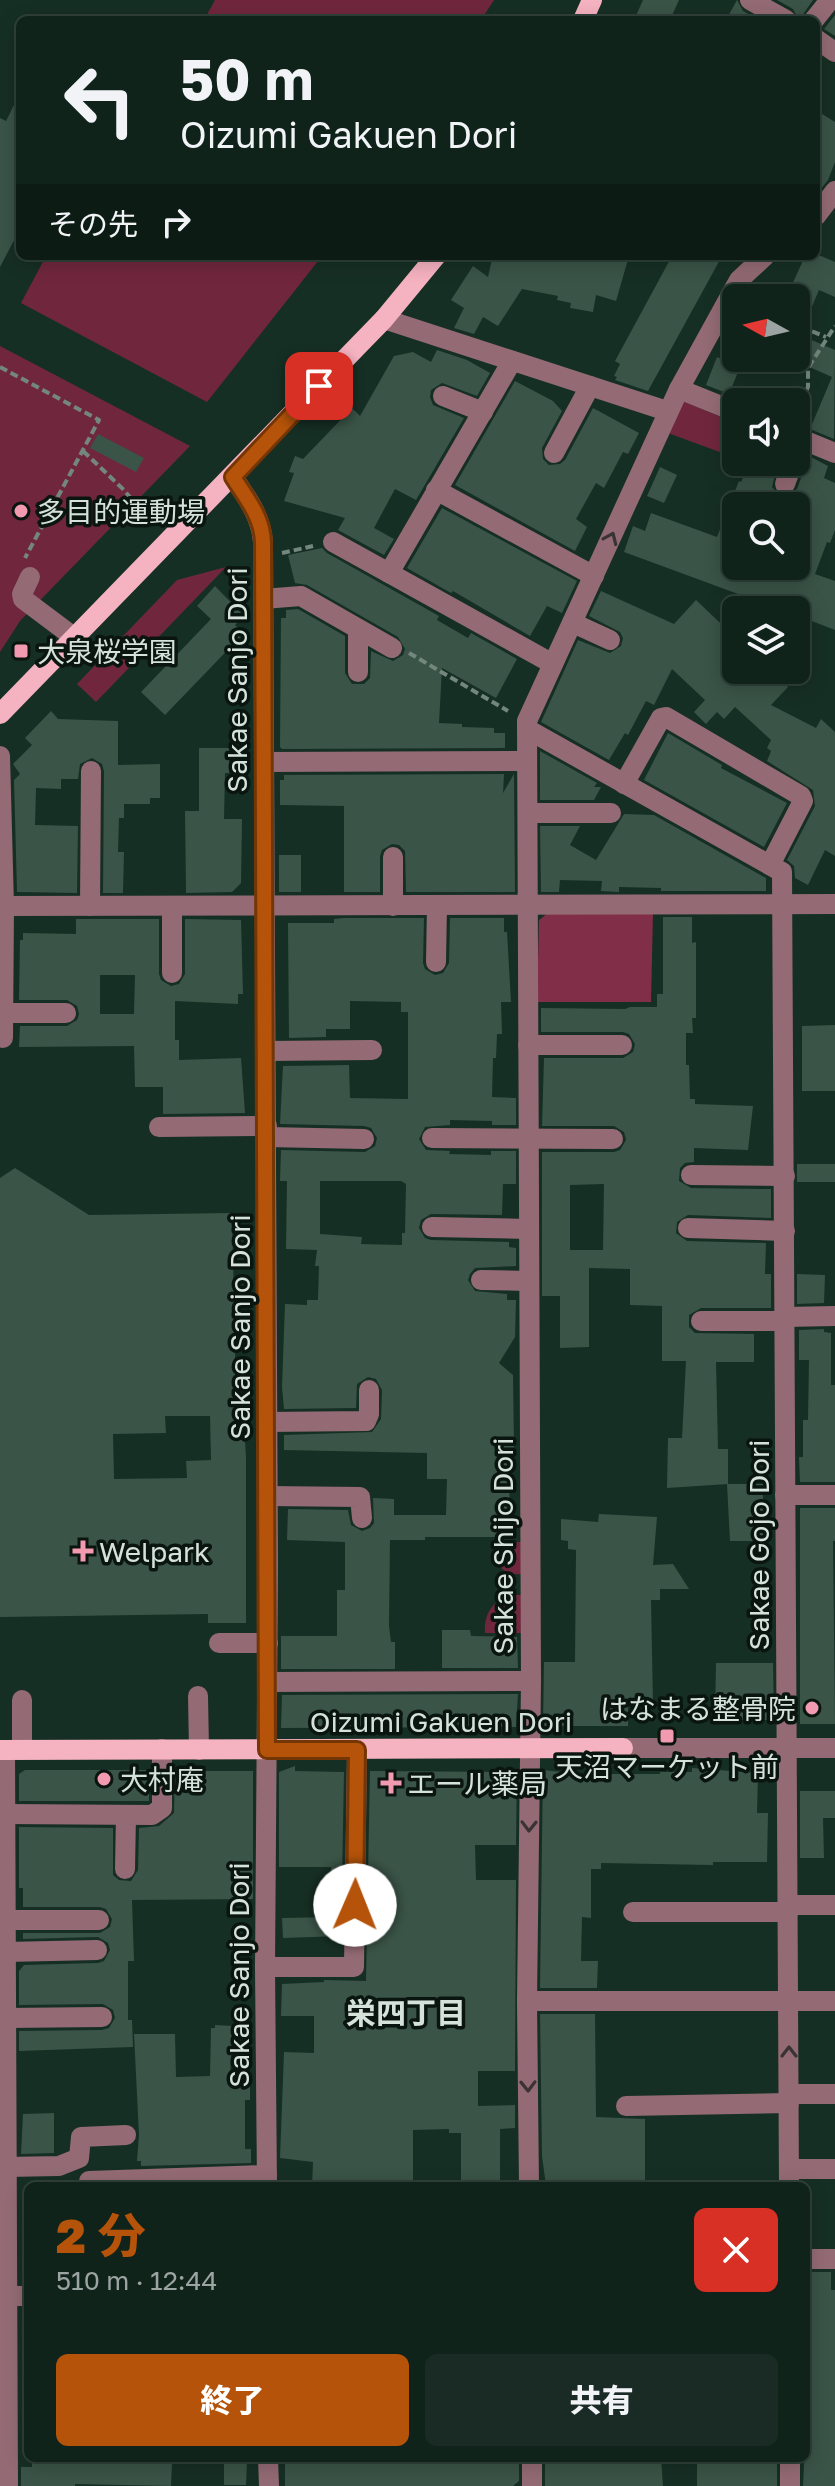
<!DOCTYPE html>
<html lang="ja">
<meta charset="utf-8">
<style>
:root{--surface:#10231b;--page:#192b24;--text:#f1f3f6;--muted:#9ca4a3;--line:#30403a;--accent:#b45309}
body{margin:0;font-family:"Golos Text","Noto Sans JP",sans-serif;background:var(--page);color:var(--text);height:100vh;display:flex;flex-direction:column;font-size:30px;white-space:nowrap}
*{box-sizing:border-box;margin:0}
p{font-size:26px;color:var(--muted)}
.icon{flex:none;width:44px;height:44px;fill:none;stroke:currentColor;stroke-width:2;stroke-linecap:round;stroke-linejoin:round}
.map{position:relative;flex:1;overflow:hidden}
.details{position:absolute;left:24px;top:2182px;width:786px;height:280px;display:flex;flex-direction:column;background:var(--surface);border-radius:12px;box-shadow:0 4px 20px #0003,0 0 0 2px var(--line)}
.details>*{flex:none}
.hud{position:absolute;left:16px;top:16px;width:804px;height:244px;border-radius:12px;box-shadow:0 4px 20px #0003,0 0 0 2px var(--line);background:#10231b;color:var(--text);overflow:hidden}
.needle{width:52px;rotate:278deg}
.fabs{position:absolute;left:722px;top:284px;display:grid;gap:16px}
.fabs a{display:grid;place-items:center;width:88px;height:88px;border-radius:12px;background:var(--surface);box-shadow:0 4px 20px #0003,0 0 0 2px var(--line);font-size:40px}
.pin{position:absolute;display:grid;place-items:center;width:68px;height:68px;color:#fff;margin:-34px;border-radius:16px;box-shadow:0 4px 12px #0006}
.me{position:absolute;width:88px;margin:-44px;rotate:1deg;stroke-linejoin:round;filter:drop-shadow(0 0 6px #0008)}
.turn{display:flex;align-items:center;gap:28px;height:168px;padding:0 32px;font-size:36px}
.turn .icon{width:104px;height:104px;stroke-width:2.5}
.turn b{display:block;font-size:56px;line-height:68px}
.then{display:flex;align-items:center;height:76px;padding:0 32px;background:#0003;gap:16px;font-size:30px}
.round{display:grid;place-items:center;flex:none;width:84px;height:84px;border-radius:12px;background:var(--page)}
.head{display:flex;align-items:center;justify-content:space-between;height:136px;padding:0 32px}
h1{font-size:48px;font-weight:800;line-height:60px;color:var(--accent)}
.primary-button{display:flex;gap:16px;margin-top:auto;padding:16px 32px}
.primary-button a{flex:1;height:92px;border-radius:12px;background:var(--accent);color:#fff;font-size:32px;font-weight:800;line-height:92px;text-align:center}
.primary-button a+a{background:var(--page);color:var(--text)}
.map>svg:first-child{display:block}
.green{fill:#70273e}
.forest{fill:#812e48}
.building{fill:#3a5447;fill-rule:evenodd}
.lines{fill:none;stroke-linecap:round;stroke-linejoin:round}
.path{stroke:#73877d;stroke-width:4;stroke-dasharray:8 4;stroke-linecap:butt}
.minor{stroke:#946b74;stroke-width:20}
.major{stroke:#f5b2c1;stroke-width:20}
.oneway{stroke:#3a3333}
.route-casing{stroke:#753606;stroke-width:20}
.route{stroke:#b45309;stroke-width:14}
.poi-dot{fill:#f29aaf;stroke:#0a1510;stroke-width:3}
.labels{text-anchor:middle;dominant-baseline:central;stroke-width:7;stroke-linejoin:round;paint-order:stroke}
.poi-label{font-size:28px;fill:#d4e2da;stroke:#0a1510;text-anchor:start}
.street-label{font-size:28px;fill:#d4e2da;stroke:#0a1510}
.neighbourhood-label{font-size:30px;font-weight:bold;fill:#d4e2da;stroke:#0a1510}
</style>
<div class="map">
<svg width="835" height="2486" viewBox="0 0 835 2486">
<rect width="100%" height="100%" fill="#162f24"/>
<g class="green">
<polygon points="215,0 494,0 481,20 204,20"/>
<polygon points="46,256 322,256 207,402 21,303"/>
<polygon points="0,346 190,446 20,621 0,652"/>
<polygon points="683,401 736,423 736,458 668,433"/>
<polygon points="226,567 96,702 77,684 177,580"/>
<path d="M499 1542H521V1574C501 1576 491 1561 499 1542Z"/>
<path d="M521 1595V1633H485C483 1610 498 1594 521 1595Z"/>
</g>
<polygon class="forest" points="653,912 651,1002 537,1002 539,920 548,913"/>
<g class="building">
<polygon points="643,0 679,0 670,20 634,20"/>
<polygon points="737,0 743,11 759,20 726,20"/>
<polygon points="777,0 813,0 799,20 793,9"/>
<polygon points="835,15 835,36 824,29"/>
<polygon points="20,93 20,229 0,267 0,118 6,121"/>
<polygon points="822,114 835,122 835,162 828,180 816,195 816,123"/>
<polygon points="499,256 629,256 616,301 596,295 593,312 570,308 571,303 557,300 558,296 522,289 498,326 483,317 474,334 454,328 464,308 451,300 473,266 488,277 492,259 498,260"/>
<polygon points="672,256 722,256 648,391 615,380 617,377 614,376 620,364 615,361"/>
<polygon points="805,256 821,256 835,262 835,297 819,290 800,335 835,350 834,439 810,429 832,377 796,361 796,298 786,298"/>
<polygon points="437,350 467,360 490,373 477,396 442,383 431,390 430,397 433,405 464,418 416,500 395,489 374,528 394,539 384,555 338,530 345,518 284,501 294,473 289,472 295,456 303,459 352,408 360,416 394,356 413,352 431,362"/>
<polygon points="717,357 740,367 729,394 706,385"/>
<polygon points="515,381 553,401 562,411 542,448 543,459 549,465 560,464 565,460 593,408 639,433 628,454 623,452 604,488 596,483 576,519 587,527 575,551 455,485"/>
<polygon points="98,434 144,458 136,472 90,448"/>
<path d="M809 456 828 466 824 478 835 483V530L830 543 827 542 815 574 835 581V630L796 615V610H782L624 552 633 526 645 531 651 513 717 537 739 481 741 482 750 462 778 464 772 487 780 496 786 497 797 489ZM736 506H796V566H736Z"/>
<polygon points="660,467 677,475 664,503 647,496"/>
<polygon points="442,508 577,581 562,613 547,606 530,636 453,591 451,593 407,568"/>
<polygon points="322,548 327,553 439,616 437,620 468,638 471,633 517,659 496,698 442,668 439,723 462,724 462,727 494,728 494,733 505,733 505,748 282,749 280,747 281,618 286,618 286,610 298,609 345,636 345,673 352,684 364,684 370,678 371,651 393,661 403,655 405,649 398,637 307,585 295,583 288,555"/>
<polygon points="215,586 244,616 235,625 244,633 165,715 141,692 211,619 197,606"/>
<polygon points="601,591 674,624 696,600 736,638 736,670 770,670 788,687 771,705 816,728 821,719 835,732 835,856 825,850 808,885 795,878 794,866 787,860 815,806 813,790 767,761 771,751 767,748 771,740 735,707 724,719 717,712 706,724 694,712 705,700 672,669 654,705 646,701 628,735 625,733 609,760 541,722 578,640 610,653 621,646 623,638 620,632 589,616"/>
<polygon points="51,711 58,719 118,721 118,765 160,764 160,798 150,798 150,804 124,804 124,818 119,818 118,852 124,852 123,893 103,893 104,771 102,764 92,758 80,764 78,779 61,779 61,789 36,788 35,825 78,826 77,893 17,892 14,780 20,774 13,764 32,745 25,738"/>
<polygon points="668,733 722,765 721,768 787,803 764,847 644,780"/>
<polygon points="199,748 229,748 229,773 225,773 224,819 242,819 241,883 232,892 186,893 185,811 199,811"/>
<polygon points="540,751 597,783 594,787 601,787 594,800 540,800"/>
<polygon points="504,774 503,793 514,774 515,892 406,892 405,851 399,845 392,844 382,850 380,856 380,892 344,892 344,806 280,805 280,780 284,780 284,775"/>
<polygon points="624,814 654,815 766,878 766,891 661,891 661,888 619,887 619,892 601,891 602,881 560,880 559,892 541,892 540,826 580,826 570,845 596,860"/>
<rect x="279" y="855" width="22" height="37"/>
<path d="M663 917H692V943L696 942V1018H692L693 1033H686V1065H689L690 1099H695V1104L753 1106 748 1150 694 1148V1162L685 1163 680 1168 679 1181 691 1188 771 1189V1218L688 1215 677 1222 676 1233 687 1241 766 1243 765 1274H771V1308H701L689 1315V1327L695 1333 754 1334V1362H716L718 1449H728V1484L667 1488 668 1438H682L686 1361H662V1306L630 1305V1269L589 1268V1347L560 1348V1296H542V1152H614L620 1150 626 1140 624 1132 614 1126H542L544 1058H623L633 1052 635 1044 629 1034 623 1032H541V1008L625 1009 630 1007H657V994H663ZM604 1184 603 1250H570V1185Z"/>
<path d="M424 918 423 963 425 969 435 975 443 973 449 963 450 918H504V932H507L511 1002H501L502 1034H497L496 1058H493L492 1097 516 1098V1125H492V1121L450 1120V1125L425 1127 419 1139 426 1150 450 1151 449 1154 491 1155V1151H516V1184H503L502 1215 431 1214 421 1220 419 1228 425 1238 431 1240 509 1242V1247L516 1248V1266L475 1268 470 1274 468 1280 475 1291 507 1294V1300H516L515 1337 499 1363 513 1375 514 1449H510L509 1537H425V1540H390L389 1626 391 1642H395V1669H281V1636H337V1590H345V1542L287 1540 288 1509 348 1510 351 1525 362 1531 370 1528 374 1523 373 1498 394 1499V1515H446L447 1479H427V1453L284 1450V1435L372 1432 381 1419 382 1390 376 1379 368 1377 357 1384 356 1408 284 1409 282 1387 285 1304 307 1305V1300H318L319 1266H315L317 1250 286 1249 287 1181H280L281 1150 365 1152 375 1146 377 1138 371 1128 364 1126 280 1124 283 1066 349 1065 350 1098 408 1099V1012H401V1002L350 1001V1029H326V1037L289 1038 288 923H334V919L344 918ZM320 1181H401L406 1184 405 1233H402V1245L361 1244 362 1237 320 1234Z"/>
<path d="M76 919H159V974L161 980 171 986 179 984 185 974V919L241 920 243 994H238V1004L175 1001V1040H179V1060L241 1058 245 1113 163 1114V1087H135L134 1046 19 1047 20 1026H67L77 1020 79 1014 77 1006 67 1000H19L20 940H23V933L76 934ZM100 975H135L134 1014H100Z"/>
<polygon points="835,1025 835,1091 802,1091 802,1026"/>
<rect x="797" y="1164" width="38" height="18"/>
<path d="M15 1168 89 1215 232 1213 237 1440H245L246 1458V1623H208V1614L0 1617V1178ZM165 1416H210L211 1460 186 1461 187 1478 114 1479 113 1434 166 1433Z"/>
<polygon points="797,1274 825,1275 824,1303 797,1304"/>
<polygon points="824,1329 824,1332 831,1333 831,1385 835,1385 835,1482 800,1482 799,1457 803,1457 803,1420 808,1420 809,1360 799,1360 799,1330"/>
<polygon points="727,1484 763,1484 763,1541 730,1541"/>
<polygon points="800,1508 835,1508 835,1541 833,1541 835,1724 800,1724"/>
<polygon points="599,1514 657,1517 653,1565 673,1564 689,1589 660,1589 660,1600 651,1600 653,1705 628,1705 628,1726 543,1726 544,1662 575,1662 576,1550 568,1549 568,1541 561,1540 561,1519 598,1522"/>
<polygon points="442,1630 470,1630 471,1636 517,1637 518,1668 442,1668"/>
<polygon points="716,1663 773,1663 774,1720 715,1720"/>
<polygon points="518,1694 516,1727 281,1728 282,1695"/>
<polygon points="295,1766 295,1771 344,1772 341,1936 283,1938 282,1918 332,1917 331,1867 279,1867 279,1772"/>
<polygon points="692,1768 758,1773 757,1813 768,1813 767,1862 713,1862 713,1865 601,1863 601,1869 591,1869 591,1918 582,1917 581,1961 598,1961 597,1988 540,1988 543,1770 582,1774 660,1774 660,1772 692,1772"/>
<polygon points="25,1770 149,1770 149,1801 19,1801 19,1774"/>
<polygon points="175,1771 253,1771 253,1899 132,1900 134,1961 128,1961 128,2020 132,2020 133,2047 19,2051 19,2031 102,2030 109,2028 115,2018 113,2010 103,2004 19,2005 19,1971 24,1965 98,1963 104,1961 110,1950 108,1943 98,1937 23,1939 23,1933 100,1933 110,1927 112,1919 106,1909 100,1907 23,1907 23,1888 19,1888 19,1827 113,1828 113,1875 119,1880 131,1881 138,1870 139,1828 159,1826 174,1813"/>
<polygon points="370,1771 517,1772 516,1845 475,1845 476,1880 516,1880 515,2071 478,2071 478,2106 515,2105 515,2128 500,2129 500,2186 461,2186 461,2133 449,2133 449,2129 413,2130 413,2186 312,2186 313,2162 280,2158 284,2052 314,2053 314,2016 281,2016 282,1984 324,1982 324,1980 366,1981"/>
<polygon points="800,1791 835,1791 835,1818 823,1818 824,1858 800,1858"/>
<polygon points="540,2014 595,2014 596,2117 645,2119 645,2183 583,2182 583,2186 546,2186 542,2156"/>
<polygon points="215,2025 232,2026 230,2079 250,2079 250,2100 245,2100 245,2149 251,2149 251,2163 141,2166 141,2161 137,2161 139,2135 134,2034 175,2034 176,2077 210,2076 211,2028 215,2028"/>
<polygon points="54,2113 54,2153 21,2154 23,2114"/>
<polygon points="810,2272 831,2272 831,2290 835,2290 835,2486 803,2486 810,2337 806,2337 806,2274"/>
<polygon points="32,2458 168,2458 168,2462 172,2463 171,2486 75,2484 75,2486 21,2486 21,2467 32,2467"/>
<polygon points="285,2458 519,2458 519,2481 513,2486 285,2486"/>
<polygon points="545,2458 661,2458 663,2486 545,2486"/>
<rect x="697" y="2458" width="80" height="28"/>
<polygon points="224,2461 247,2461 246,2485 224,2485"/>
</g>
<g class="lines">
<g class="path">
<polyline points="801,327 826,337"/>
<polyline points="0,367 99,420 25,558"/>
<polyline points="796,412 808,387 808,368 835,326"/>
<polyline points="83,451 124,490 142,512"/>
<polyline points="282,553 313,546"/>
<polyline points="409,653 508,711"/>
</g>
<g class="minor">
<polyline points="750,0 786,20"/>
<polyline points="814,20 830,0"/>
<polyline points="816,39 835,52"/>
<polyline points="816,216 835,191"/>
<polyline points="384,319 667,411"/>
<polyline points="512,361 389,573 553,664"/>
<polyline points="679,389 736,412"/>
<polyline points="443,396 483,412"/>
<polyline points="796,437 835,453"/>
<polyline points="554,453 590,386"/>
<path d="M233 477C247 498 261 516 263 542L268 1568 265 1967 267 2186"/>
<polyline points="785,484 793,462"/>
<polyline points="436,490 594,576"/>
<polyline points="333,542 389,573"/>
<polyline points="30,577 22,594 23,599 75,638"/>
<polyline points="263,599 301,596 392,648"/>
<polyline points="573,623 610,640"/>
<polyline points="358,672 358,629"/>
<polyline points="527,729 782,872 789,2186"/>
<polyline points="0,756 4,906 3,1038"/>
<polyline points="264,762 527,761"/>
<polyline points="624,784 661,718 666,717 801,796 803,801 770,865"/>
<polyline points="528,813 611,813"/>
<polyline points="0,906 835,904"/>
<polyline points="90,906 91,771"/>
<polyline points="172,906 172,973"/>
<polyline points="393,906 393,857"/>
<polyline points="436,962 437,905"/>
<polyline points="3,1013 66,1013"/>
<polyline points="528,1045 622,1045"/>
<polyline points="266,1051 372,1050"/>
<polyline points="159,1127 267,1126"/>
<polyline points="267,1137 364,1139"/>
<polyline points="432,1138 613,1139"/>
<polyline points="691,1175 785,1176"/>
<polyline points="432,1227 529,1229"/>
<polyline points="688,1228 785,1231"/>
<polyline points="481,1280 529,1281"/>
<polyline points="785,1317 835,1316"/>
<polyline points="701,1321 785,1321"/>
<polyline points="266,1422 366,1421 369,1414 369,1390"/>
<polyline points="785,1495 835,1495"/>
<polyline points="267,1496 360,1497 362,1518"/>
<polyline points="219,1643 268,1643"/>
<polyline points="267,1682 531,1681"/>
<polyline points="198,1696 199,1750"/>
<polyline points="22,1700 22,1750"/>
<polyline points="623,1748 835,1748"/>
<polyline points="5,1750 8,2486"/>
<polyline points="5,1814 152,1815 162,1808 162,1749"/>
<polyline points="125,1869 126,1815"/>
<polyline points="787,1905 835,1905"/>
<polyline points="633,1912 788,1912"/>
<polyline points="5,1920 99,1920"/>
<polyline points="5,1952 97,1950"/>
<polyline points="265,1967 354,1967 357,1750"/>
<polyline points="527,2001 835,2001"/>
<polyline points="6,2018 102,2017"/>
<polyline points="789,2094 835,2094"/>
<polyline points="626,2106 789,2103"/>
<polyline points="6,2167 59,2166 79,2158 81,2137 126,2135"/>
<polyline points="789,2169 835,2169"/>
<polyline points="89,2186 89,2181 267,2175"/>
<polyline points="529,2186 527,2001 531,1681 527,721 679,389 739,280 765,256"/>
<polyline points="806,2259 835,2259"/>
<polyline points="7,2296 28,2296"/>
<polyline points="268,2458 269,2486"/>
<polyline points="532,2458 532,2486"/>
<polyline points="790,2458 790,2486"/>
</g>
<g class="major">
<polyline points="583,20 592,0"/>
<polyline points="0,714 384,319 436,256"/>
<polyline points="0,1750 623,1748"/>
</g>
</g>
<defs><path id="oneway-chevron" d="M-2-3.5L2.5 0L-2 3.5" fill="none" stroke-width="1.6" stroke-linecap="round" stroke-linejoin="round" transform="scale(2)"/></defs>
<g class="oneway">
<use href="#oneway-chevron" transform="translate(611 538) rotate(-66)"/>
<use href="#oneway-chevron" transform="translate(529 1826) rotate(91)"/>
<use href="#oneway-chevron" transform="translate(789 2052) rotate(-90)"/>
<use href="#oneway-chevron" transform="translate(528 2086) rotate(89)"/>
</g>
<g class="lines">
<defs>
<path id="route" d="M319 386 233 477C246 498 262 516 263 542L267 1750H357L355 1905"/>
</defs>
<use href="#route" class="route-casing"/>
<use href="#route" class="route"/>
</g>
<g class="poi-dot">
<circle cx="21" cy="511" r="8"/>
<rect x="13" y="643" width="16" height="16" rx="4"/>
<path d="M79 1539h8v8h8v8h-8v8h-8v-8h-8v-8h8z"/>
<circle cx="812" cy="1708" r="8"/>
<rect x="659" y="1728" width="16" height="16" rx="4"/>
<circle cx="104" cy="1779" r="8"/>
<path d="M387 1771h8v8h8v8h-8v8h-8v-8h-8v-8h8z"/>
</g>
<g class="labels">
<g class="poi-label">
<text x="37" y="511">多目的運動場</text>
<text x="37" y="651">大泉桜学園</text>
<text x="99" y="1551">Welpark</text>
<text x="796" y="1708" text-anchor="end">はなまる整骨院</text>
<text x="667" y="1766" text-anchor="middle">天沼マーケット前</text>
<text x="120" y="1779">大村庵</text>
<text x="407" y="1783">エール薬局</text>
</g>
<g class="street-label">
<text transform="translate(236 680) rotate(-90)">Sakae Sanjo Dori</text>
<text transform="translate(239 1327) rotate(-90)">Sakae Sanjo Dori</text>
<text transform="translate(758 1545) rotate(-90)">Sakae Gojo Dori</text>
<text transform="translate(502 1546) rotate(-90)">Sakae Shijo Dori</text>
<text x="441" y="1721">Oizumi Gakuen Dori</text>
<text transform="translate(238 1975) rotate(-90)">Sakae Sanjo Dori</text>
</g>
<g class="neighbourhood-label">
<text x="406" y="2013">栄四丁目</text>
</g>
</g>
</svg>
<div class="fabs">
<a><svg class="needle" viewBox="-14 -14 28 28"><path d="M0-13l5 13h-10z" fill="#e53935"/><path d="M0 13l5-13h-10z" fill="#9ca4a3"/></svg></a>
<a><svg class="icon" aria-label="sound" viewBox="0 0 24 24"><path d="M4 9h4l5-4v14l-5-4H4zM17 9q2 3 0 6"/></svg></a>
<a><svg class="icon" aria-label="search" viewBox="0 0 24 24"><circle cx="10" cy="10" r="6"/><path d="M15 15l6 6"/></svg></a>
<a><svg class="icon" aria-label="layers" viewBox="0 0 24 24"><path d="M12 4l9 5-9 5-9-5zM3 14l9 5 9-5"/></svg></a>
</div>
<div class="pin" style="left:319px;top:386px;background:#d93025"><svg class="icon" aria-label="arrive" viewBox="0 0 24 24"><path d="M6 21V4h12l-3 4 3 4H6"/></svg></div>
<svg class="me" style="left:355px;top:1905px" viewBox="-20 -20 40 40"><circle r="19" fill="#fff"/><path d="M0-13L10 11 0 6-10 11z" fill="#b45309"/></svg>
<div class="hud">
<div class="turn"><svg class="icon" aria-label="left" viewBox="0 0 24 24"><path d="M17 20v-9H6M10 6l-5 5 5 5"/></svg><div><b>50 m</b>Oizumi Gakuen Dori</div></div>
<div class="then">その先<svg class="icon" aria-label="right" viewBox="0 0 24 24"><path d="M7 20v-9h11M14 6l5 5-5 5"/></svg></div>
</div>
<section class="details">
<div class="head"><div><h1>2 分</h1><p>510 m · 12:44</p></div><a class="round" style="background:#d93025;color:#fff"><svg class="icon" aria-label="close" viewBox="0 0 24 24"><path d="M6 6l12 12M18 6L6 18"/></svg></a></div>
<div class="primary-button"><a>終了</a><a>共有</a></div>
</section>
</div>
